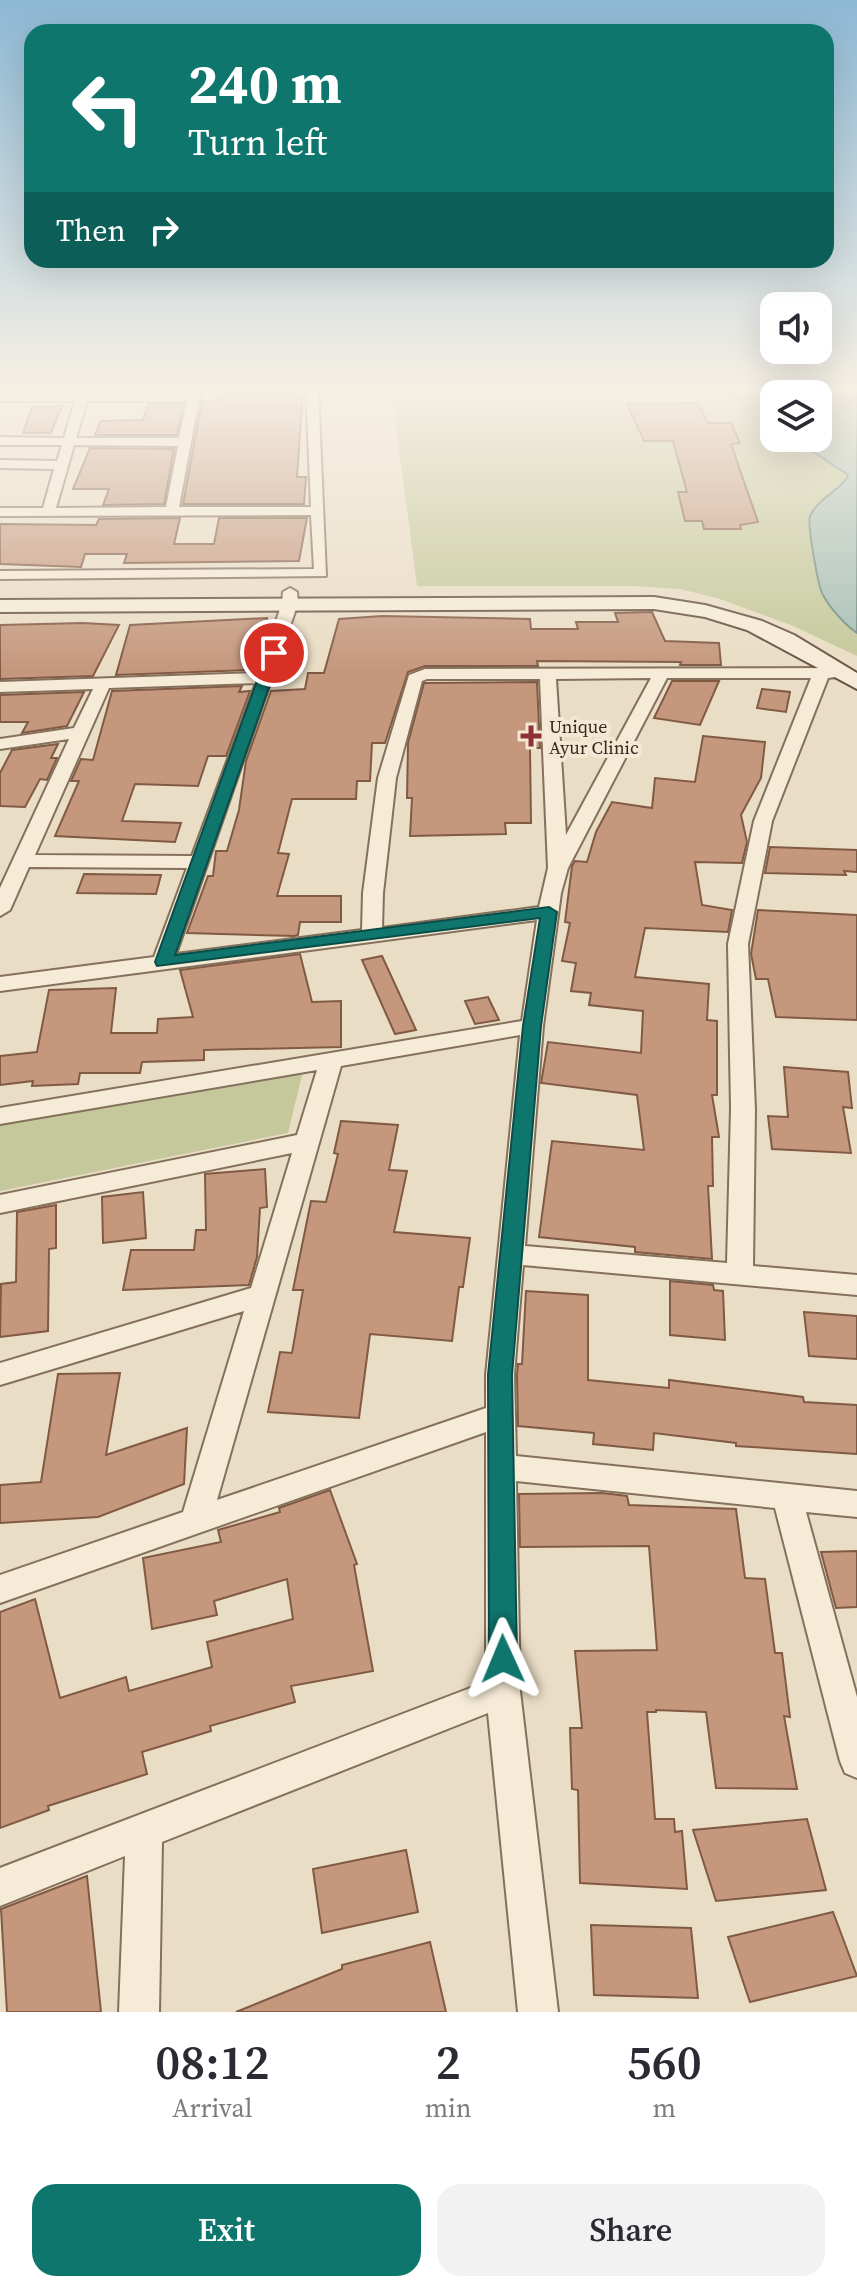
<!DOCTYPE html>
<style>
:root{--surface:#fff;--page:#f2f2f3;--text:#2b2b33;--muted:#7c7c81;--accent:#0f766e}
body{margin:0;font-family:"Source Serif 4",serif;background:var(--page);color:var(--text);height:100vh;display:flex;flex-direction:column;font-size:30px;white-space:nowrap}
*{box-sizing:border-box;margin:0}
p{font-size:26px;color:var(--muted)}
.icon{flex:none;width:44px;height:44px;fill:none;stroke:currentColor;stroke-width:2;stroke-linecap:round;stroke-linejoin:round}
.map{position:relative;height:2012px;overflow:hidden}
.panel{display:flex;flex-direction:column;background:var(--surface);flex:1}
.panel>*{flex:none}
.hud{position:absolute;left:24px;top:24px;width:810px;height:244px;border-radius:24px;box-shadow:0 8px 32px #0002;background:#0f766e;color:#fff;overflow:hidden}
.fabs{position:absolute;left:760px;top:292px;display:grid;gap:16px}
.fabs a{display:grid;place-items:center;width:72px;height:72px;border-radius:16px;background:var(--surface);box-shadow:0 8px 32px #0002;font-size:40px}
.pin{position:absolute;display:grid;place-items:center;width:68px;height:68px;color:#fff;margin:-34px;border:4px solid #fff;border-radius:50%;box-shadow:0 2px 8px #0007}
.me{position:absolute;width:88px;margin:-44px;rotate:359deg;stroke-linejoin:round;filter:drop-shadow(0 0 6px #0008)}
.turn{display:flex;align-items:center;gap:28px;height:168px;padding:0 32px;font-size:36px}
.turn .icon{width:104px;height:104px;stroke-width:2.5}
.turn b{display:block;font-size:56px;line-height:68px}
.then{display:flex;align-items:center;height:76px;padding:0 32px;background:#0003;gap:16px;font-size:30px}
.eta{display:flex;justify-content:space-evenly;align-items:center;height:136px;text-align:center}
.eta b{font-size:48px;font-weight:600;line-height:56px}
.button{display:flex;gap:16px;margin-top:auto;padding:16px 32px}
.button a{flex:1;height:92px;border-radius:24px;background:var(--accent);color:#fff;font-size:32px;font-weight:600;line-height:92px;text-align:center}
.button a+a{background:var(--page);color:var(--text)}
.map>svg:first-child{display:block}
.green{fill:#c4c89a;fill-rule:evenodd}
.water{fill:#a6beb6;stroke:#6e8b83;stroke-width:2}
.building{fill:#c5987e;stroke:#815a44;stroke-width:2}
.lines{fill:none;stroke-linecap:round;stroke-linejoin:round}
.street-casing{stroke:#84705c;stroke-width:4}
.secondary-casing{stroke:#665140;stroke-width:4}
.street{fill:#f6ebd7;fill-rule:evenodd}
.secondary{fill:#f6ebd7;fill-rule:evenodd}
.route{fill:#0f766e;stroke:#0a4d48;stroke-width:2}
.poi-dot{fill:#8e3136;stroke:#f2e8d4;stroke-width:3}
.labels{text-anchor:middle;dominant-baseline:central;stroke-width:8;stroke-linejoin:round;paint-order:stroke}
.far-poi-label{font-size:18px;fill:#35291f;stroke:#f2e8d4;text-anchor:start}
</style>
<div class="map">
<svg width="857" height="2012" viewBox="0 0 857 2012">
<rect width="100%" height="100%" fill="#eaddc5"/>
<g class="green">
<path d="M391 388H857V656L791 625 717 598 680 589 633 586H417ZM774 394H818V438H774Z"/>
<polygon points="303,1071 288,1133 0,1191 0,1123"/>
</g>
<path class="water" d="M747 388H857V633C845 625 830 608 823 595 818 587 807 523 810 516 819 497 844 488 848 475L809 449 803 438H818V394H774V399Z"/>
<g class="building">
<polygon points="219,390 303,390 297,477 306,477 304,504 183,504 202,401 217,401"/>
<polygon points="698,403 708,423 731,423 740,443 731,444 758,522 740,525 741,529 704,529 702,521 685,521 678,492 687,492 673,441 644,441 627,404"/>
<polygon points="148,404 183,404 177,435 95,435 101,421 143,420"/>
<polygon points="62,406 51,433 23,433 32,407"/>
<polygon points="90,448 174,449 164,504 103,505 109,489 73,489"/>
<polygon points="180,518 174,544 214,544 219,518 307,518 299,561 124,563 127,554 85,554 81,567 0,564 0,524 96,525 99,519"/>
<polygon points="652,612 665,641 719,643 721,665 680,665 681,662 537,661 538,666 425,666 408,672 385,743 372,743 370,781 357,781 356,799 292,799 278,853 289,854 277,896 341,896 341,922 300,922 298,935 294,936 187,933 208,876 213,876 216,851 227,851 239,810 246,761 271,691 305,689 308,673 324,673 339,619 382,616 530,619 531,629 578,629 576,622 618,622 615,613"/>
<polygon points="267,618 266,641 263,641 249,670 116,675 130,625"/>
<polygon points="83,623 119,625 93,676 0,679 0,625"/>
<polygon points="672,681 719,681 700,725 654,718"/>
<polygon points="537,682 540,748 530,748 531,823 505,823 506,834 410,836 412,798 407,798 408,743 424,683"/>
<polygon points="242,686 239,692 250,691 226,756 208,756 198,786 135,784 122,821 181,823 175,842 55,836 79,781 71,781 81,759 93,760 112,691"/>
<polygon points="762,689 790,692 786,712 757,708"/>
<polygon points="84,692 67,726 22,733 28,722 0,722 0,695"/>
<polygon points="703,736 765,742 761,778 741,815 747,842 742,863 695,862 702,905 732,910 728,932 645,928 635,977 709,984 707,1020 717,1021 717,1095 712,1095 719,1137 712,1137 713,1186 708,1186 712,1259 635,1252 635,1247 539,1237 552,1141 644,1150 637,1095 541,1083 548,1042 641,1053 643,1011 589,1005 591,993 571,991 576,963 562,961 570,923 565,922 572,866 575,861 587,862 596,832 612,802 652,808 655,778 695,782"/>
<polygon points="58,744 51,758 57,758 47,780 40,779 25,807 0,806 0,773 12,750"/>
<polygon points="770,847 857,850 857,872 844,871 846,875 765,873"/>
<polygon points="84,874 161,875 156,894 77,893"/>
<polygon points="758,910 857,915 857,1020 776,1017 768,979 756,979 751,954"/>
<polygon points="300,954 312,1002 341,1001 341,1047 204,1050 204,1060 142,1062 140,1073 80,1073 78,1084 32,1086 33,1081 0,1085 0,1056 37,1052 49,990 116,988 111,1033 157,1033 158,1019 193,1017 180,970"/>
<polygon points="382,956 416,1030 395,1034 362,960"/>
<polygon points="488,997 499,1020 475,1024 465,1001"/>
<polygon points="784,1067 848,1072 852,1108 843,1107 851,1153 772,1149 768,1116 788,1117"/>
<polygon points="341,1121 398,1125 389,1170 407,1171 394,1232 470,1238 463,1287 459,1287 452,1341 370,1334 359,1418 268,1412 280,1352 292,1353 303,1290 293,1290 311,1201 326,1202 338,1154 334,1153"/>
<polygon points="265,1169 267,1207 260,1208 257,1257 249,1285 123,1290 131,1250 194,1250 196,1230 206,1230 205,1174"/>
<polygon points="143,1192 146,1238 103,1243 102,1197"/>
<polygon points="56,1205 56,1248 49,1249 48,1331 0,1337 1,1284 16,1282 17,1212"/>
<polygon points="670,1281 713,1285 714,1290 723,1291 725,1340 670,1335"/>
<polygon points="526,1291 588,1295 588,1380 669,1388 669,1380 803,1397 804,1402 857,1405 857,1454 736,1446 736,1443 654,1433 653,1450 593,1444 594,1433 518,1426 517,1375 518,1364 522,1364"/>
<polygon points="804,1312 857,1316 857,1359 809,1356"/>
<polygon points="120,1373 106,1455 187,1428 184,1484 98,1517 0,1523 0,1485 41,1482 58,1374"/>
<polygon points="330,1490 357,1564 354,1565 373,1671 291,1686 295,1702 210,1726 211,1731 142,1752 147,1774 48,1806 49,1810 0,1828 0,1612 35,1599 60,1698 126,1677 129,1691 212,1667 207,1642 293,1619 287,1579 214,1601 217,1615 152,1629 143,1558 221,1542 218,1530 280,1512 279,1508"/>
<polygon points="602,1493 627,1496 629,1505 736,1509 745,1578 765,1579 775,1653 782,1653 790,1717 784,1716 797,1789 716,1788 706,1712 656,1710 656,1712 647,1712 655,1819 674,1819 675,1832 682,1831 687,1889 580,1883 578,1790 572,1789 570,1728 582,1728 575,1651 657,1650 649,1546 520,1547 519,1494"/>
<polygon points="857,1551 857,1607 836,1608 821,1552"/>
<polygon points="807,1819 826,1890 716,1901 693,1830"/>
<polygon points="406,1850 418,1912 322,1933 313,1869"/>
<polygon points="87,1876 101,2012 7,2012 1,1909"/>
<polygon points="833,1912 857,1976 750,2002 728,1937"/>
<polygon points="591,1925 691,1928 698,1998 594,1995"/>
<polygon points="430,1942 446,2012 236,2012 342,1969 342,1965"/>
</g>
<g class="lines">
<defs>
<g id="street">
<path d="M79 388H91L89 394H188L189 388H201L179 507H311L306 388H318L326 576 0 579V571L314 569 311 515 0 516V508H43L54 469 0 468V460L57 461 62 445H0V437L64 438 75 401H0V395L77 394ZM87 401H187L179 438H76ZM74 445 178 446 166 507 56 508Z"/>
<path d="M290 588 297 592 298 603 176 954 362 930 363 893 378 778 409 675 425 669 839 668 847 673 845 676 828 678 772 821 748 944 755 1109 753 1266 857 1275V1295L523 1265 514 1375 516 1456 857 1491V1517L806 1512 857 1697V1778L845 1773 840 1761 775 1508 516 1481 520 1691 558 2012H518L488 1713 162 1842 159 2012H119L125 1856 0 1906V1868L486 1682V1432L0 1603V1575L183 1512 244 1311 0 1385V1363L251 1288 292 1153 0 1213V1195L297 1135 317 1070 0 1124V1108L522 1021 537 920 0 991V977L154 957 187 868 29 867 10 910 0 916V888L69 739 0 749V739L74 728 93 689 0 692V682L259 673 282 603 283 592ZM651 678 566 835 556 679ZM667 678H811L754 821 728 944 731 1109 727 1263 525 1246 543 1026 561 893 568 868ZM427 679H540L548 868 539 907 382 928 383 893 396 778 422 681ZM256 683 192 856 35 855 109 688ZM520 1035 486 1375V1408L217 1500 341 1066Z"/>
</g>
<polygon id="secondary" points="654,597 705,605 762,621 794,635 857,673 857,689 747,630 705,617 654,609 0,612 0,600"/>
</defs>
<use href="#street" class="street-casing"/>
<use href="#secondary" class="secondary-casing"/>
<use href="#street" class="street"/>
<use href="#secondary" class="secondary"/>
</g>
<linearGradient id="sky" x2="0" y2="1"><stop stop-color="#8db8d4"/><stop offset="0.58" stop-color="#f6f0e5"/><stop offset="1" stop-color="#f6f0e5" stop-opacity="0"/></linearGradient>
<rect width="857" height="670" fill="url(#sky)"/>
<polygon class="route" points="274,649 281,653 175,955 549,907 557,912 541,1026 512,1375 517,1659 513,1668 503,1672 493,1668 489,1659 488,1375 523,1026 540,918 157,966 155,962 267,653"/>
<path class="poi-dot" d="M527 724h8v8h8v8h-8v8h-8v-8h-8v-8h8z"/>
<g class="labels">
<g class="far-poi-label">
<text x="549" y="726">Unique<tspan x="549" dy="21">Ayur Clinic</tspan></text>
</g>
</g>
</svg>
<div class="fabs">
<a><svg class="icon" aria-label="sound" viewBox="0 0 24 24"><path d="M4 9h4l5-4v14l-5-4H4zM17 9q2 3 0 6"/></svg></a>
<a><svg class="icon" aria-label="layers" viewBox="0 0 24 24"><path d="M12 4l9 5-9 5-9-5zM3 14l9 5 9-5"/></svg></a>
</div>
<div class="pin" style="left:274px;top:653px;background:#d93025"><svg class="icon" aria-label="arrive" viewBox="0 0 24 24"><path d="M6 21V4h12l-3 4 3 4H6"/></svg></div>
<svg class="me" style="left:503px;top:1659px" viewBox="-20 -20 40 40"><path d="M0-17L14 15 0 8-14 15z" fill="#0f766e" stroke="#fff" stroke-width="4"/></svg>
<div class="hud">
<div class="turn"><svg class="icon" aria-label="left" viewBox="0 0 24 24"><path d="M17 20v-9H6M10 6l-5 5 5 5"/></svg><div><b>240 m</b>Turn left</div></div>
<div class="then">Then<svg class="icon" aria-label="right" viewBox="0 0 24 24"><path d="M7 20v-9h11M14 6l5 5-5 5"/></svg></div>
</div>
</div>
<section class="panel">
<div class="eta">
<div><b>08:12</b><p>Arrival</p></div>
<div><b>2</b><p>min</p></div>
<div><b>560</b><p>m</p></div>
</div>
<div class="button"><a>Exit</a><a>Share</a></div>
</section>
